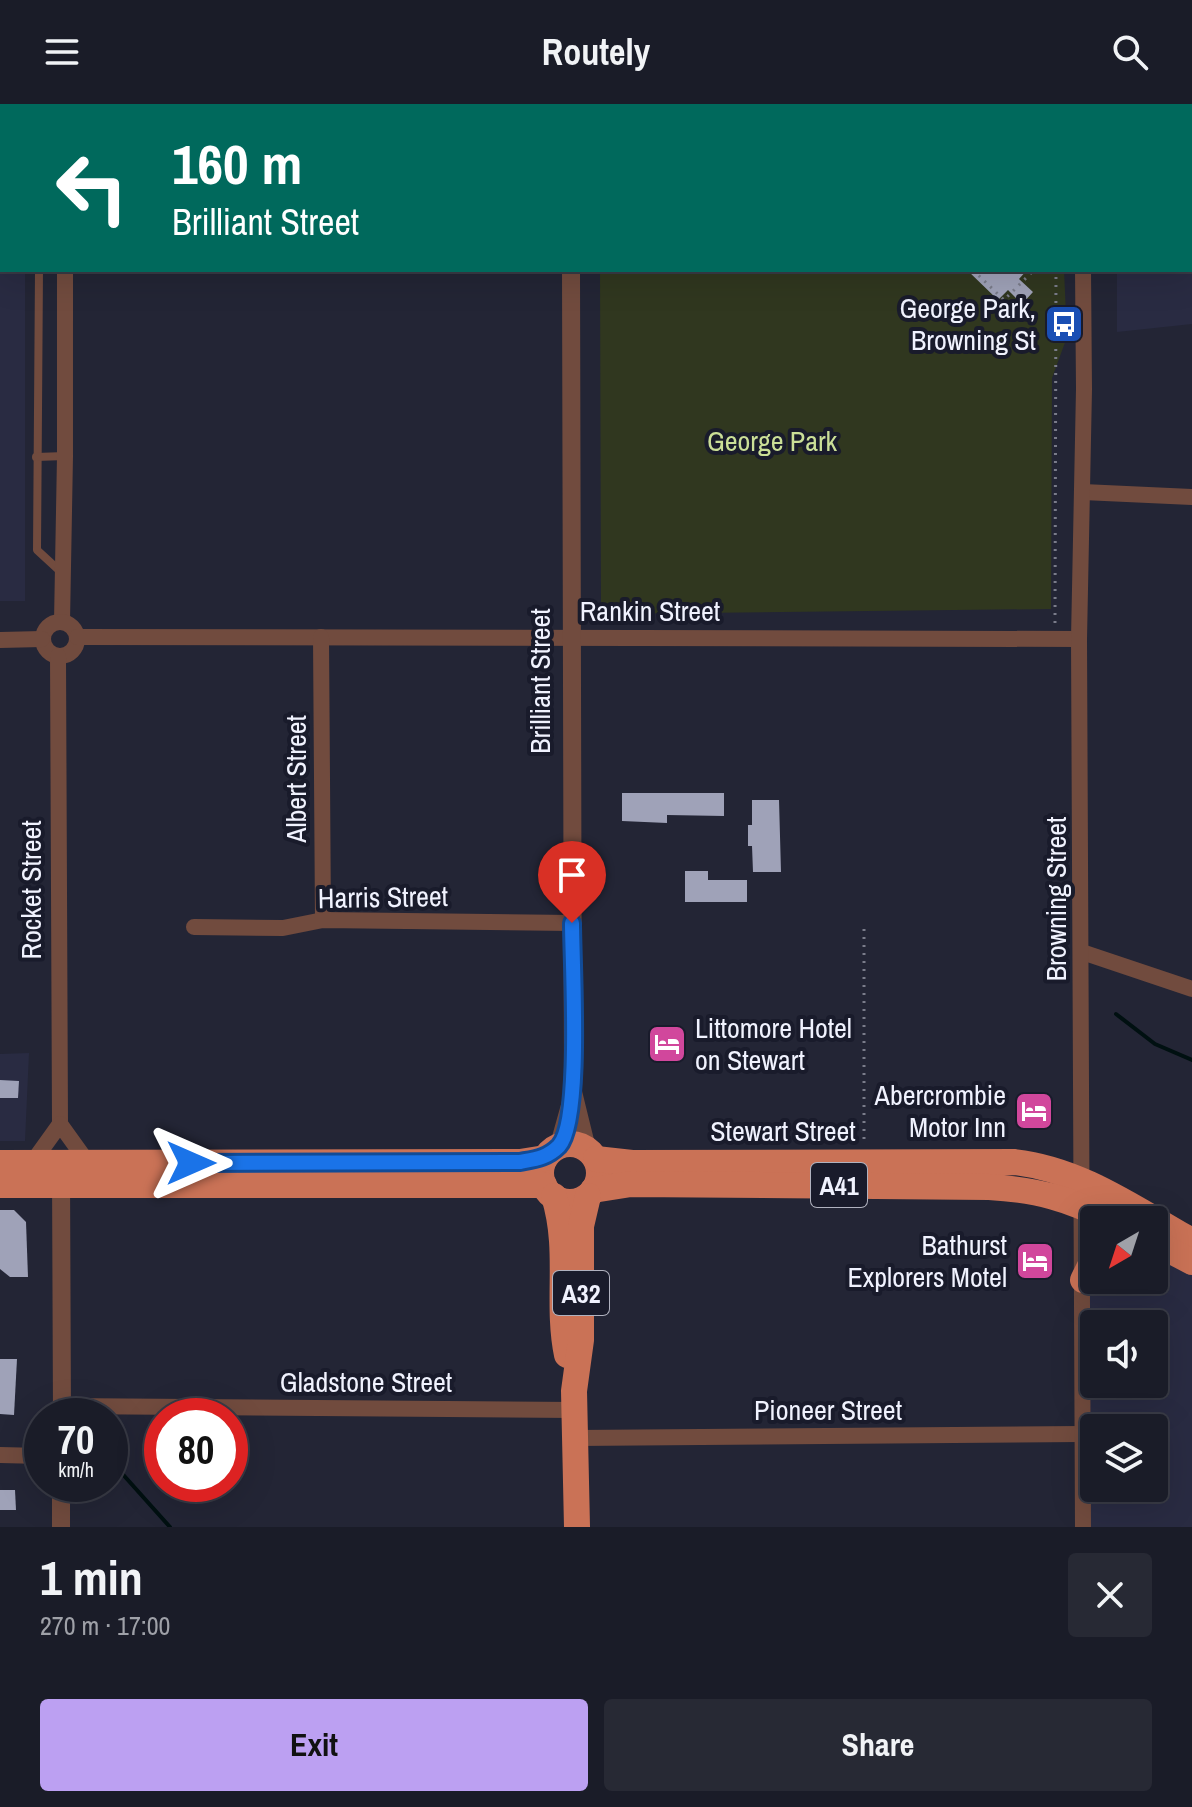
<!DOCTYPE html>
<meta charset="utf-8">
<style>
:root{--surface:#1a1c28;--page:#272934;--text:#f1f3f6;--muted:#9fa1a8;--line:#383a45;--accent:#bca0f2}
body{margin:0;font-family:"Archivo Narrow",sans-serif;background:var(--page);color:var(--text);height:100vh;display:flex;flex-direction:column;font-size:30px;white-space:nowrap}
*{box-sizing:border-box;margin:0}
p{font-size:26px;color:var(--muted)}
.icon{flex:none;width:44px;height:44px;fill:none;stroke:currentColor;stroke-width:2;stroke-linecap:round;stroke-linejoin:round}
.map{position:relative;height:1423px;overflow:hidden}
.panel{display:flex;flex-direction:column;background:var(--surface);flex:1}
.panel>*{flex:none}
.banner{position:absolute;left:0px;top:0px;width:1192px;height:168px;box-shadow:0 8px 32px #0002,0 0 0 2px var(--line);background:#00695c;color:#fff;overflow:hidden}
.needle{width:52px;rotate:219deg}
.tools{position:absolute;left:1080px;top:1102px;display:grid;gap:16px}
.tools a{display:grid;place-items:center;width:88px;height:88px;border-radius:8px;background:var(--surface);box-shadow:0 8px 32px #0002,0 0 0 2px var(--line);font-size:40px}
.speed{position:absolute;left:24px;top:1294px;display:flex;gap:16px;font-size:40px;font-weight:700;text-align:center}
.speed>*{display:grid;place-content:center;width:104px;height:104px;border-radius:50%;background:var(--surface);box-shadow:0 8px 32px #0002,0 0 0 2px var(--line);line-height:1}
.speed small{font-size:20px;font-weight:400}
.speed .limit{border:12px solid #d22;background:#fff;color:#111}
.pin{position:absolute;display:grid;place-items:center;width:68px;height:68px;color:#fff;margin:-82px -34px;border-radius:50% 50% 50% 0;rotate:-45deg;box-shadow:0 0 8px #0007}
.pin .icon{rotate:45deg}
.me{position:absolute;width:88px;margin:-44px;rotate:90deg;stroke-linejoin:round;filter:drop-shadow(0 0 6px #0008)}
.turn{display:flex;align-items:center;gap:28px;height:168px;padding:0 40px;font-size:36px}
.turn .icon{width:104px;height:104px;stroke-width:2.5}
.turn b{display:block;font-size:56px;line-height:68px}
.round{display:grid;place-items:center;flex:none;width:84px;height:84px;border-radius:8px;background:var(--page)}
.overview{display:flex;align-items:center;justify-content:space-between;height:136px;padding:0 40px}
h1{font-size:48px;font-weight:700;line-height:60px}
.button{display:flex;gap:16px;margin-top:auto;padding:16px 40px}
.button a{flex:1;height:92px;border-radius:8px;background:var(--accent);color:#111;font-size:32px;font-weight:700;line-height:92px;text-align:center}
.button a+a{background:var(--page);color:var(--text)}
header{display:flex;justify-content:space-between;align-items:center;height:104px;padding:0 40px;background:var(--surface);font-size:36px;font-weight:700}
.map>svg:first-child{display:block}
.built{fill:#292b42;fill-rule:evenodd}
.green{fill:#30371f}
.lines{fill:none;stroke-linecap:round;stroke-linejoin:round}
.stream{stroke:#001011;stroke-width:4}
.building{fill:#9fa2b8}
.path{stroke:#7a7c8a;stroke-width:3;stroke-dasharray:2 6;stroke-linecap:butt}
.service{stroke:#714b3e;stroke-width:8}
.minor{stroke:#714b3e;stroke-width:16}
.tertiary{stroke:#714b3e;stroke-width:18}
.trunk{stroke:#ca7256;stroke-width:26}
.route-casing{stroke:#114b97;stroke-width:20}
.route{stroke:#1a73e8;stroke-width:14}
.labels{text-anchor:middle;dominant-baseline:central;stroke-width:8;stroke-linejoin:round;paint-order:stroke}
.shield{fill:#191b2b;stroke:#b0b2bf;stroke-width:2}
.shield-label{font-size:26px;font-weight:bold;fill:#f0f2fe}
.poi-label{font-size:28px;fill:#f0f2fe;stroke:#191b2b;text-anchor:end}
.park-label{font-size:28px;fill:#cbdf97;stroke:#191b2b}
.street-label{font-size:28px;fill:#f0f2fe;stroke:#191b2b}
</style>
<header><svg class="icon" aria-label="menu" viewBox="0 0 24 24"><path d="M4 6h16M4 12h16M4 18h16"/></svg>Routely<svg class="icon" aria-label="search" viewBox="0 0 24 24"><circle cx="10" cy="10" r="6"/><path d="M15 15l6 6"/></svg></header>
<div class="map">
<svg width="1192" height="1423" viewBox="0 0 1192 1423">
<rect width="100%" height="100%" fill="#232535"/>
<g class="built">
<polygon points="1118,0 1192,0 1192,220 1117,228 1117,166 1190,166 1190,2"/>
<polygon points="0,54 2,166 25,166 25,497 0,497"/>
<polygon points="29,949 25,1037 0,1037 0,950"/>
<path d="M1154 1141 1192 1158V1423H1085L1088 1163 1094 1176H1154ZM1094 1220H1154V1280H1094ZM1094 1324H1154V1384H1094Z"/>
</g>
<g class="green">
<polygon points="601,0 1062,0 601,2"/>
<polygon points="600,166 1064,166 1067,233 1052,274 1051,505 601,510"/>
</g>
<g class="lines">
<g class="stream">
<polyline points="1116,910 1155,940 1192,956"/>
<polyline points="110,1356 170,1423"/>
</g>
</g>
<g class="building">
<polygon points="967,166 1027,166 1019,175 1033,188 1022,200 1008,186 998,196"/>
<polygon points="622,689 724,689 724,712 667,711 667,719 622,717"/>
<polygon points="752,696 779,696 781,768 753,768 752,742 748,742 748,721 752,721"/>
<polygon points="685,767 708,767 708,776 747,776 747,798 685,798"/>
<polygon points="0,976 19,977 18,994 0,994"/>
<polygon points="0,1106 14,1106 26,1118 28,1173 10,1173 0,1165"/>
<polygon points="0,1255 17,1255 14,1311 0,1310"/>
<polygon points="0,1386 15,1386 16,1406 0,1406"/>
</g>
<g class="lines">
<g class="path">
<polyline points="1055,0 1055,2"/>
<polyline points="973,166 1004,196 1034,166"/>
<polyline points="1055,519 1056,166"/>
<polyline points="864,825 864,1038"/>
</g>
<g class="service">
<polyline points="39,166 37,446 62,469"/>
<polyline points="36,353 65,352"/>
</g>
<g class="minor">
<polyline points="65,2 65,0"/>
<polyline points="1083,2 1083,0"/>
<polyline points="0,22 2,22"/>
<polyline points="1083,388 1192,393"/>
<polyline points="62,518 65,352 65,166"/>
<circle cx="60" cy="535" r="17"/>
<polyline points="77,533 1079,535"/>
<polyline points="321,533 323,816"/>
<polyline points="0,536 42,535"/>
<polyline points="58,552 60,1020"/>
<polyline points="194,823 283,824 323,816 572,819"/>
<polyline points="1082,848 1192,885"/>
<polyline points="32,1059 60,1020 88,1059"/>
<polyline points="62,1302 574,1306"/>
<polyline points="576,1334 1081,1330"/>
<polyline points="0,1351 42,1352"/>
<polyline points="1083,1423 1079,535 1084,285 1083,166"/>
</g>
<g class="tertiary">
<polyline points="571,0 571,2"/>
<polyline points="571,166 573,988 587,1045"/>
<polyline points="559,1041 571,998"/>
<polyline points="61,1069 62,1312"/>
<polyline points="61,1380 61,1423"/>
</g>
<g class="trunk">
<circle cx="570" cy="1069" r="29"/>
<path d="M596 1055 632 1059 1014 1058C1080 1065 1135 1105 1192 1137"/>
<polyline points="0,1059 520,1058 545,1054"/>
<polyline points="0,1081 544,1081"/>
<path d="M593 1086 631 1080 989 1083C1038 1086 1067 1094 1111 1116"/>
<path d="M554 1092C571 1147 556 1197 567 1251"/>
<polyline points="1154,1138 1192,1158"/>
<polyline points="1083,1176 1094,1154"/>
<polyline points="577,1423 574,1287 581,1236 581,1122 588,1092"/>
</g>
</g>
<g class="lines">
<defs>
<path id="route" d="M191 1059 520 1058C536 1055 547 1054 559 1042 582 1017 572 859 572 819"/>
</defs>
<use href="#route" class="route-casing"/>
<use href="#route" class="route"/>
</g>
<defs>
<symbol id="bus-square" viewBox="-11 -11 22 22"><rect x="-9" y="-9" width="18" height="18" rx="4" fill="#1a4fb4" stroke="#191b2b"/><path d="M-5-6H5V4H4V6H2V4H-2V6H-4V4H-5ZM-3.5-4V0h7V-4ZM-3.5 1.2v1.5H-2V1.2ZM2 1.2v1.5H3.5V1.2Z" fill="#fff"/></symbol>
<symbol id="hotel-square" viewBox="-11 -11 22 22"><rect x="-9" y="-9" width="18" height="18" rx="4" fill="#d1479c" stroke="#191b2b"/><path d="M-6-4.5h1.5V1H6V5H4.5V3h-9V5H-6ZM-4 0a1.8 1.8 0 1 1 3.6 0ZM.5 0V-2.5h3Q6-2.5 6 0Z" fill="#fff"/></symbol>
</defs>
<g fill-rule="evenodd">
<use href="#bus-square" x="1042" y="198" width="44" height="44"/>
<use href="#hotel-square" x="645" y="918" width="44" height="44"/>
<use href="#hotel-square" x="1012" y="985" width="44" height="44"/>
<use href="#hotel-square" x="1013" y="1135" width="44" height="44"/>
</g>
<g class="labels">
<g class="shield">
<rect x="811" y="1059" width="56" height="44" rx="6"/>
<rect x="553" y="1167" width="56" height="44" rx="6"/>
</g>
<g class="shield-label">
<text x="839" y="1081">A41</text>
<text x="581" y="1189">A32</text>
</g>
<g class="poi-label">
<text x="1036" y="204">George Park,<tspan x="1036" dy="32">Browning St</tspan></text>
<text x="695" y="924" text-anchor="start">Littomore Hotel<tspan x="695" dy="32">on Stewart</tspan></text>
<text x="1006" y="991">Abercrombie<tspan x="1006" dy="32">Motor Inn</tspan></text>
<text x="1007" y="1141">Bathurst<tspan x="1007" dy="32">Explorers Motel</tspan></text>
</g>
<g class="park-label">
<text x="772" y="337">George Park</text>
</g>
<g class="street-label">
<text x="650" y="507">Rankin Street</text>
<text transform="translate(540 577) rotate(-90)">Brilliant Street</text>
<text transform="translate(296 675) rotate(-90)">Albert Street</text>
<text transform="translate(31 786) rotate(-90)">Rocket Street</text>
<text transform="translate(383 793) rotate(-1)">Harris Street</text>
<text transform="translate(1056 795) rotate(-90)">Browning Street</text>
<text x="783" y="1027">Stewart Street</text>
<text x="366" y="1278">Gladstone Street</text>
<text x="828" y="1306">Pioneer Street</text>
</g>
</g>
</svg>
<div class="tools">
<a><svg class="needle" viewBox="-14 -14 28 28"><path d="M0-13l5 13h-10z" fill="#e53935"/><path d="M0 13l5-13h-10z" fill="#9fa1a8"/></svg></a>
<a><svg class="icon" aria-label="sound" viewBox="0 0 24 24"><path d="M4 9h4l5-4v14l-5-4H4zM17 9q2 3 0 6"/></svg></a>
<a><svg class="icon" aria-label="layers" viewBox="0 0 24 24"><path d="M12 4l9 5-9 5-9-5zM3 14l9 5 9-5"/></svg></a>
</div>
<div class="speed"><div>70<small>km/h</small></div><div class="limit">80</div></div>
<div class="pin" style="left:572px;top:819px;background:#d93025"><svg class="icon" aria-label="arrive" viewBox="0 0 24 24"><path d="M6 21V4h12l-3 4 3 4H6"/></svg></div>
<svg class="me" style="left:191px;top:1059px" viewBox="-20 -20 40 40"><path d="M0-17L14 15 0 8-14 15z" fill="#1a73e8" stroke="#fff" stroke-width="4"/></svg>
<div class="banner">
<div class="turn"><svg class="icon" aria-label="left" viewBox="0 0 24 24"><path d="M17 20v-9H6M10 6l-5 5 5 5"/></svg><div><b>160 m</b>Brilliant Street</div></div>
</div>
</div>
<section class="panel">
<div class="overview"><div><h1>1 min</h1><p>270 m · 17:00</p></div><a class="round"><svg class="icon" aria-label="close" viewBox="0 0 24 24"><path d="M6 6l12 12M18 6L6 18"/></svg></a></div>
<div class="button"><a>Exit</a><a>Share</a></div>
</section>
